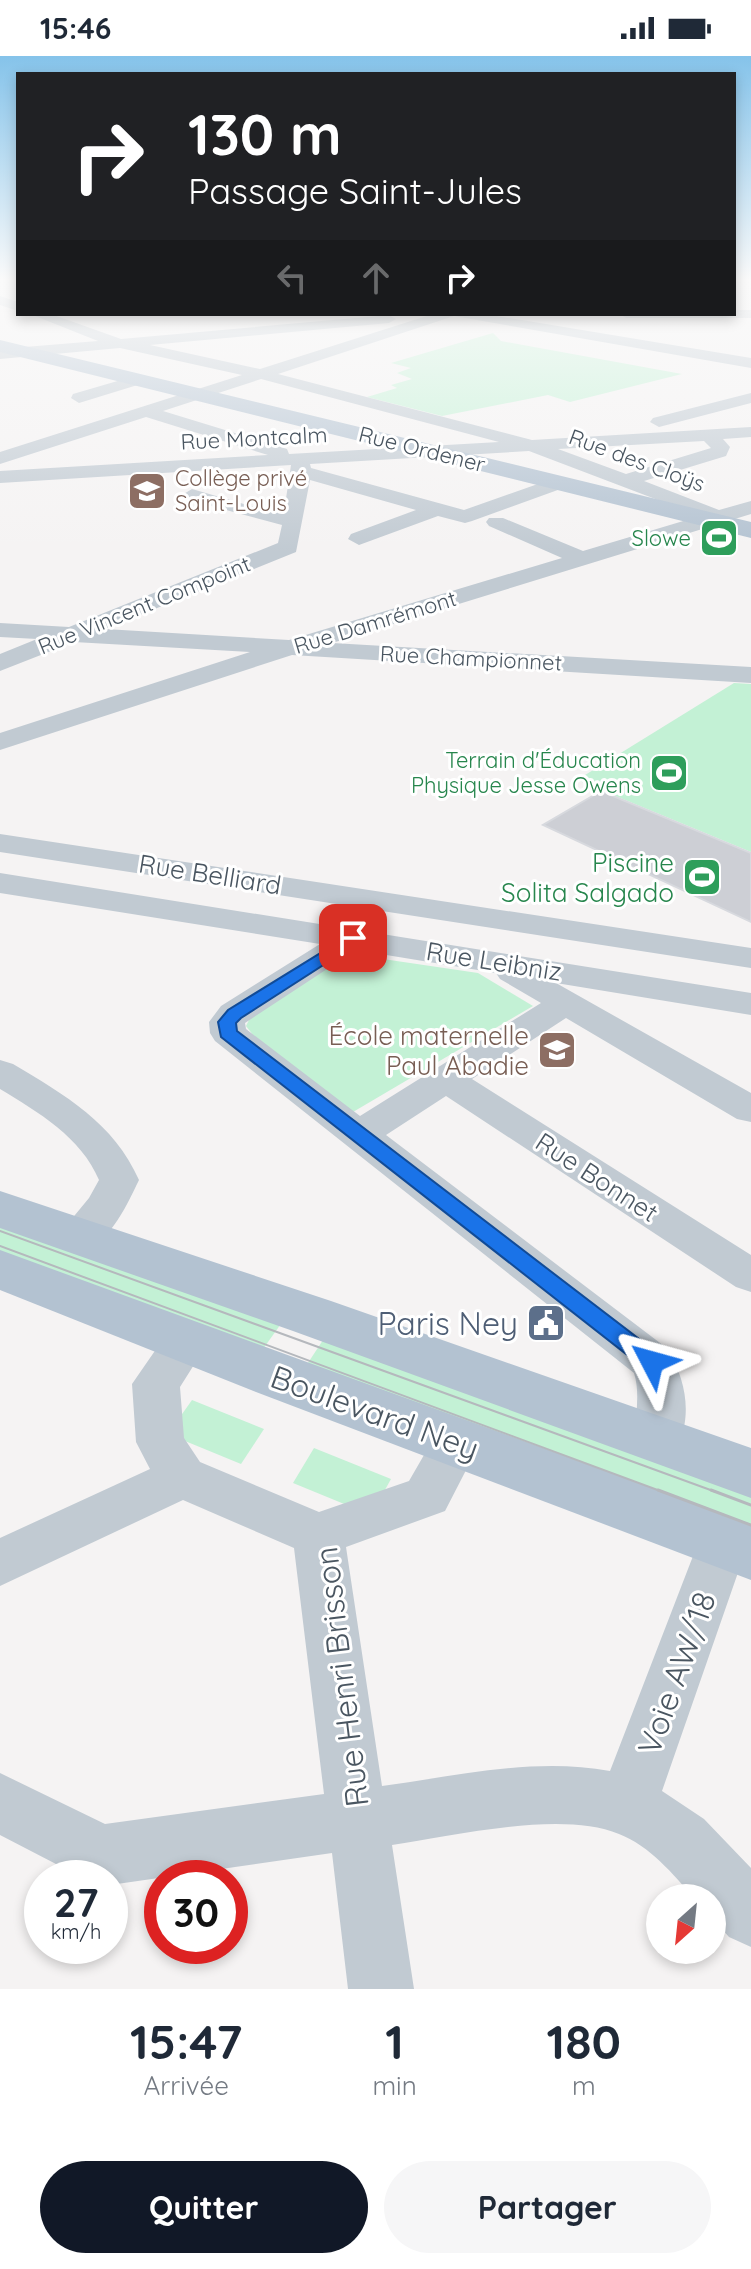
<!DOCTYPE html>
<html lang="fr">
<meta charset="utf-8">
<style>
:root{--surface:#fff;--page:#f6f6f7;--text:#1f2937;--muted:#747a83;--accent:#111827}
body{margin:0;font-family:Quicksand,sans-serif;background:var(--page);color:var(--text);height:100vh;display:flex;flex-direction:column;font-size:30px;white-space:nowrap}
*{box-sizing:border-box;margin:0}
p{font-size:26px;color:var(--muted)}
.icon{flex:none;width:44px;height:44px;fill:none;stroke:currentColor;stroke-width:2;stroke-linecap:round;stroke-linejoin:round}
.map{position:relative;height:1933px;overflow:hidden}
.side{display:flex;flex-direction:column;background:var(--surface);flex:1}
.side>*{flex:none}
.top-card{position:absolute;left:16px;top:16px;width:720px;height:244px;border-radius:0px;box-shadow:0 4px 12px #0003;background:#202124;color:#fff;overflow:hidden}
.needle{width:52px;rotate:207deg}
.buttons{position:absolute;left:646px;top:1828px;display:grid;gap:16px}
.buttons a{display:grid;place-items:center;width:80px;height:80px;border-radius:50%;background:var(--surface);box-shadow:0 4px 12px #0003;font-size:40px}
.speed{position:absolute;left:24px;top:1804px;display:flex;gap:16px;font-size:40px;font-weight:700;text-align:center}
.speed>*{display:grid;place-content:center;width:104px;height:104px;border-radius:50%;background:var(--surface);box-shadow:0 4px 12px #0003;line-height:1}
.speed small{font-size:20px;font-weight:400}
.speed .limit{border:12px solid #d22;background:#fff;color:#111}
.pin{position:absolute;display:grid;place-items:center;width:68px;height:68px;color:#fff;margin:-34px;border-radius:16px;box-shadow:0 4px 12px #0006}
.me{position:absolute;width:88px;margin:-44px;rotate:309deg;stroke-linejoin:round;filter:drop-shadow(0 0 6px #0008)}
.turn{display:flex;align-items:center;gap:28px;height:168px;padding:0 40px;font-size:36px}
.turn .icon{width:104px;height:104px;stroke-width:2.5}
.turn b{display:block;font-size:56px;line-height:68px}
.lanes{display:flex;align-items:center;height:76px;padding:0 40px;background:#0003;justify-content:center;gap:40px;direction:ltr}
.lanes .off{opacity:.35}
.eta{display:flex;justify-content:space-evenly;align-items:center;height:136px;text-align:center}
.eta b{font-size:48px;font-weight:700;line-height:56px}
.primary-button{display:flex;gap:16px;margin-top:auto;padding:16px 40px}
.primary-button a{flex:1;height:92px;border-radius:48px;background:var(--accent);color:#fff;font-size:32px;font-weight:700;line-height:92px;text-align:center}
.primary-button a+a{background:var(--page);color:var(--text)}
.status{display:flex;justify-content:space-between;align-items:center;height:56px;padding:0 40px;background:var(--surface);direction:ltr}
.status svg{height:22px;fill:currentColor}
.map>svg:first-child{display:block}
.green{fill:#c3f1d5}
.building{fill:#cdcfd5;stroke:#d7d9de;stroke-width:2}
.lines{fill:none;stroke-linecap:round;stroke-linejoin:round}
.minor{fill:#c1cad2;fill-rule:evenodd}
.major{fill:#b3c2d1;fill-rule:evenodd}
.tram-far1{stroke:#b5b8bd;stroke-width:2}
.tram{stroke:#b5b8bd;stroke-width:3}
.route{fill:#1a73e8;stroke:#114b97;stroke-width:2}
.labels{text-anchor:middle;dominant-baseline:central;stroke-width:6;stroke-linejoin:round;paint-order:stroke}
.far-street-label{font-size:22px;fill:#4a5661;stroke:#fff}
.far-education-label{font-size:22px;fill:#785e54;stroke:#fff;text-anchor:start}
.far-leisure-label{font-size:22px;fill:#27864d;stroke:#fff;text-anchor:end}
.leisure-label{font-size:26px;fill:#27864d;stroke:#fff;text-anchor:end}
.street-label{font-size:26px;fill:#4a5661;stroke:#fff}
.education-label{font-size:26px;fill:#785e54;stroke:#fff;text-anchor:end}
.near-service-label{font-size:32px;fill:#4e5e75;stroke:#fff;text-anchor:end}
.near-street-label{font-size:32px;fill:#4a5661;stroke:#fff}
</style>
<div class="status"><b>15:46</b><svg viewBox="0 0 49 12"><path d="M0 12V9h3v3zM5 12V6h3v6zM10 12V3h3v9zM15 12V0h3v12zM26 1h20v11H26zM47 4h2v5h-2z"/></svg></div>
<div class="map">
<svg width="751" height="1933" viewBox="0 0 751 1933">
<rect width="100%" height="100%" fill="#f5f3f3"/>
<g class="green">
<polygon points="493,277 501,285 682,318 570,346 548,339 442,360 367,341 397,332 391,329 412,323 397,317 411,312 391,307"/>
<polygon points="734,627 751,628 751,796 577,724"/>
<polygon points="349,898 478,917 533,950 353,1056 253,979 246,970 251,960"/>
<polygon points="0,1165 283,1265 258,1300 0,1199"/>
<polygon points="325,1281 751,1439 751,1479 302,1316"/>
<polygon points="192,1344 264,1373 241,1408 168,1378"/>
<polygon points="314,1392 391,1423 371,1459 293,1427"/>
</g>
<polygon class="building" points="601,735 751,797 751,866 543,769"/>
<g class="lines">
<g class="minor">
<polygon points="0,240 18,246 18,255 0,249"/>
<polygon points="734,254 751,254 751,262 626,262 619,258 734,258"/>
<path d="M30 258H51L121 283 389 259 396 263 389 267 150 289 260 313 433 258H485L751 302V312L454 260 278 318 532 384 751 371V381L723 383 730 391 726 400 644 425 719 454 751 445V458L332 587 751 611V627L292 599 0 694V677L250 596 74 586 0 615V598L37 583 0 581V567L69 571 278 487 282 469 185 443 182 439 192 433 272 456H284L291 409 0 427V415L268 399 146 361 0 408V396L242 319 120 292 0 303V293L98 285ZM261 323 499 386 289 398 287 393 163 355ZM704 385 711 392 626 418 558 393ZM529 395 700 460 583 495 503 462H489L486 466 489 470 562 502 289 584 105 573 296 496 310 424 416 454 351 478 348 483 359 489 438 460 465 467 472 465 566 431 569 427 559 421 552 423 464 454 311 412 310 408Z"/>
<polygon points="138,319 146,324 144,327 79,347 71,342 73,338"/>
<polygon points="751,337 751,347 659,371 650,366 653,362"/>
<polygon points="0,778 751,892 751,912 0,796"/>
<path d="M0 817 751 937V959L556 927 751 1037V1066L737 1063 566 962 472 1023 751 1199V1236L736 1231 446 1040 386 1079 668 1293C687 1327 693 1361 675 1397L658 1403 641 1397C629 1373 643 1346 634 1317L215 985 210 977 209 966 221 950 320 888 0 837ZM356 894 496 917 500 923 541 947 360 1060 246 973 245 967Z"/>
<path d="M0 1004 13 1008C65 1039 114 1067 139 1124 124 1155 102 1205 62 1193L56 1182 89 1142 99 1124C81 1081 38 1056 0 1033Z"/>
<path d="M186 1268 202 1273 209 1285 180 1331 184 1382 200 1406 319 1456 409 1425 439 1373 456 1367 473 1373 480 1387 445 1455 346 1491 382 1730C457 1720 534 1701 610 1715L705 1469 723 1463 741 1469 749 1485 662 1735 704 1763 751 1812V1891L729 1881 712 1862V1842H694C673 1818 650 1790 619 1778 560 1754 455 1780 392 1789L414 1933H348L332 1797 110 1829V1822H83L0 1779V1717L105 1768 324 1738 294 1492 183 1444 0 1530V1482L150 1413 136 1386 132 1328 170 1273Z"/>
</g>
<g class="major">
<polygon points="0,284 751,466 751,482 0,296"/>
<polygon points="0,1135 331,1245 751,1392 751,1442 293,1275 0,1172"/>
<polygon points="0,1194 751,1468 751,1524 251,1334 0,1234"/>
</g>
<g class="tram-far1">
<polyline points="0,1175 716,1436"/>
<polyline points="0,1190 663,1436"/>
</g>
<g class="tram">
<polyline points="658,1434 751,1469"/>
<polyline points="711,1434 751,1449"/>
</g>
</g>
<linearGradient id="sky" x2="0" y2="1"><stop stop-color="#85c3ea"/><stop offset="0.45" stop-color="#fafafa"/><stop offset="1" stop-color="#fafafa" stop-opacity="0"/></linearGradient>
<rect width="751" height="497" fill="url(#sky)"/>
<polygon class="route" points="353,877 361,882 359,886 241,962 236,967 237,975 660,1299 664,1306 660,1312 652,1315 644,1312 221,981 218,966 228,954"/>
<defs>
<symbol id="school-square" viewBox="-11 -11 22 22"><rect x="-9" y="-9" width="18" height="18" rx="4" fill="#8d6e63" stroke="#fff"/><path d="M0-5L7-2L0 1L-7-2ZM-4 1L0 2.5L4 1V4Q0 6-4 4Z" fill="#fff"/></symbol>
<symbol id="stadium-square" viewBox="-11 -11 22 22"><rect x="-9" y="-9" width="18" height="18" rx="4" fill="#2e9e5b" stroke="#fff"/><path d="M0-5a6.5 5 0 1 0 0 10a6.5 5 0 1 0 0-10ZM-3.5-1.8h7v3.6h-7Z" fill="#fff"/></symbol>
<symbol id="civic-square" viewBox="-11 -11 22 22"><rect x="-9" y="-9" width="18" height="18" rx="4" fill="#5c6f8a" stroke="#fff"/><path d="M-.6-6.5H3V-4.5H.6V-3L4-1V1h2V6H-6V1h2V-1L-.6-3ZM-1.2 2.5V6h2.4V2.5Z" fill="#fff"/></symbol>
</defs>
<g fill-rule="evenodd">
<use href="#school-square" x="125" y="413" width="44" height="44"/>
<use href="#stadium-square" x="697" y="460" width="44" height="44"/>
<use href="#stadium-square" x="647" y="695" width="44" height="44"/>
<use href="#stadium-square" x="680" y="799" width="44" height="44"/>
<use href="#school-square" x="535" y="972" width="44" height="44"/>
<use href="#civic-square" x="524" y="1245" width="44" height="44"/>
</g>
<g class="labels">
<g class="far-street-label">
<text transform="translate(254 382) rotate(-3)">Rue Montcalm</text>
<text transform="translate(422 393) rotate(14)">Rue Ordener</text>
<text transform="translate(637 404) rotate(20)">Rue des Cloÿs</text>
<text transform="translate(144 549) rotate(-22)">Rue Vincent Compoint</text>
<text transform="translate(375 566) rotate(-17)">Rue Damrémont</text>
<text transform="translate(471 602) rotate(3)">Rue Championnet</text>
</g>
<g class="far-education-label">
<text x="175" y="422">Collège privé<tspan x="175" dy="25">Saint-Louis</tspan></text>
</g>
<g class="far-leisure-label">
<text x="691" y="482">Slowe</text>
<text x="641" y="704">Terrain d'Éducation<tspan x="641" dy="25">Physique Jesse Owens</tspan></text>
</g>
<g class="leisure-label">
<text x="674" y="806">Piscine<tspan x="674" dy="30">Solita Salgado</tspan></text>
</g>
<g class="street-label">
<text transform="translate(210 818) rotate(9)">Rue Belliard</text>
<text transform="translate(494 905) rotate(9)">Rue Leibniz</text>
<text transform="translate(597 1121) rotate(33)">Rue Bonnet</text>
</g>
<g class="education-label">
<text x="529" y="979">École maternelle<tspan x="529" dy="30">Paul Abadie</tspan></text>
</g>
<g class="near-service-label">
<text x="518" y="1267">Paris Ney</text>
</g>
<g class="near-street-label">
<text transform="translate(375 1356) rotate(20)">Boulevard Ney</text>
<text transform="translate(676 1617) rotate(-70)">Voie AW/18</text>
<text transform="translate(341 1621) rotate(-97)">Rue Henri Brisson</text>
</g>
</g>
</svg>
<div class="buttons">
<a><svg class="needle" viewBox="-14 -14 28 28"><path d="M0-13l5 13h-10z" fill="#e53935"/><path d="M0 13l5-13h-10z" fill="#747a83"/></svg></a>
</div>
<div class="speed"><div>27<small>km/h</small></div><div class="limit">30</div></div>
<div class="pin" style="left:353px;top:882px;background:#d93025"><svg class="icon" aria-label="arrive" viewBox="0 0 24 24"><path d="M6 21V4h12l-3 4 3 4H6"/></svg></div>
<svg class="me" style="left:652px;top:1306px" viewBox="-20 -20 40 40"><path d="M0-17L14 15 0 8-14 15z" fill="#1a73e8" stroke="#fff" stroke-width="4"/></svg>
<div class="top-card">
<div class="turn"><svg class="icon" aria-label="right" viewBox="0 0 24 24"><path d="M7 20v-9h11M14 6l5 5-5 5"/></svg><div><b>130 m</b>Passage Saint-Jules</div></div>
<div class="lanes"><svg class="icon off" aria-label="left" viewBox="0 0 24 24"><path d="M17 20v-9H6M10 6l-5 5 5 5"/></svg><svg class="icon off" aria-label="ahead" viewBox="0 0 24 24"><path d="M12 20V5M6 11l6-6 6 6"/></svg><svg class="icon" aria-label="right" viewBox="0 0 24 24"><path d="M7 20v-9h11M14 6l5 5-5 5"/></svg></div>
</div>
</div>
<section class="side">
<div class="eta">
<div><b>15:47</b><p>Arrivée</p></div>
<div><b>1</b><p>min</p></div>
<div><b>180</b><p>m</p></div>
</div>
<div class="primary-button"><a>Quitter</a><a>Partager</a></div>
</section>
